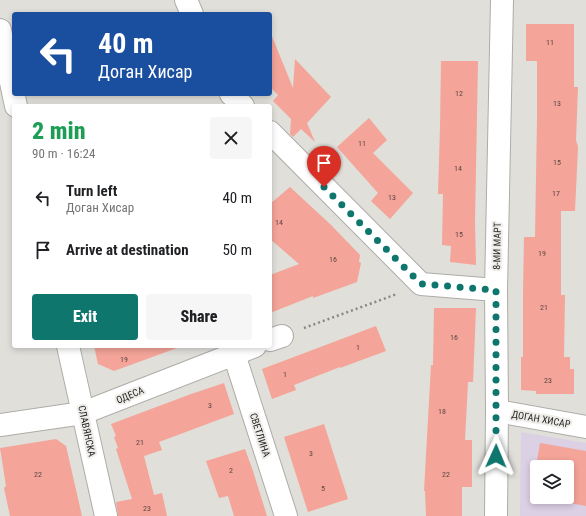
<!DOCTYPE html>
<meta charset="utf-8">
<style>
:root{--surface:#fff;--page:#f6f6f6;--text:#202124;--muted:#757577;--accent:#0f766e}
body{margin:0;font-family:"Roboto Condensed",sans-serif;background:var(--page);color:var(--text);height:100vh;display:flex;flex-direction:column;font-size:15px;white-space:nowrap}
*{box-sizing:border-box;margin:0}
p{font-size:13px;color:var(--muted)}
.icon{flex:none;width:22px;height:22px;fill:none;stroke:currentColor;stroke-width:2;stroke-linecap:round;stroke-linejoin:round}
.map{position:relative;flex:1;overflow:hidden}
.details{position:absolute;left:12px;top:104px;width:260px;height:244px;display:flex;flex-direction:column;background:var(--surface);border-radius:4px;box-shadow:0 2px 6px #0003}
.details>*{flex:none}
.top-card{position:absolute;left:12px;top:12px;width:260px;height:84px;border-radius:4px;box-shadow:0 2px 6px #0003;background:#1a4fa0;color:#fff;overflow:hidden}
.fabs{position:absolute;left:530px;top:460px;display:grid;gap:8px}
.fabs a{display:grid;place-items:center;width:44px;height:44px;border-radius:4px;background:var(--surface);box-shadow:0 2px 6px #0003;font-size:20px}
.pin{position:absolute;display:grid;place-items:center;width:34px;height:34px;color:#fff;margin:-41px -17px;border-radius:50% 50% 50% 0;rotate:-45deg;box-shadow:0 0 4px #0007}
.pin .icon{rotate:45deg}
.me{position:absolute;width:44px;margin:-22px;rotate:1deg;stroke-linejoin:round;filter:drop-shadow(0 0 3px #0008)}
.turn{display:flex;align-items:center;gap:14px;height:84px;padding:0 20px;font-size:18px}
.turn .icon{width:52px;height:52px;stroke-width:2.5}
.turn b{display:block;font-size:28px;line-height:34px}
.round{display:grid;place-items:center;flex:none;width:42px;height:42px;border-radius:4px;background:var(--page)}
.summary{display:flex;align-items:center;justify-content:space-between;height:68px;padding:0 20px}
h1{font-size:24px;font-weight:800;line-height:30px;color:#1e9e55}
.action{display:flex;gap:8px;margin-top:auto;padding:8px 20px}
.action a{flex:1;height:46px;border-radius:4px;background:var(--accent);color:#fff;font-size:16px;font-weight:800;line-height:46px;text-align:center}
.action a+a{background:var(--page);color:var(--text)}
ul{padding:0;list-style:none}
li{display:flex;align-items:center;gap:12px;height:52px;padding:0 20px}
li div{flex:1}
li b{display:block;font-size:15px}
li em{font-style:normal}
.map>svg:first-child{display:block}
.education{fill:#dcd0e4;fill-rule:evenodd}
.building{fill:#f4a498;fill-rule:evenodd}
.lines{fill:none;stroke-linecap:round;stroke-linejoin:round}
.street-casing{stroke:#aeaca8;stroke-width:24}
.path{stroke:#888784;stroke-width:2.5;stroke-dasharray:2 3;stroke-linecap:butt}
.street{stroke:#fff;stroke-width:22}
.route{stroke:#0f766e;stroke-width:7;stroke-dasharray:0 12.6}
.labels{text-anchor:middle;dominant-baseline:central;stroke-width:4;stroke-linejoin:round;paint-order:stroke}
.number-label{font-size:8px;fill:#5b4642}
.street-label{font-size:10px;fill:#282726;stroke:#eeece8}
</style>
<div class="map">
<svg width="586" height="516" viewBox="0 0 586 516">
<rect width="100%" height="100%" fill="#e0dfda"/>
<path class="education" d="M521 432 586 443V516H520ZM537 467H567V497H537Z"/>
<g class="building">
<polygon points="526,24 574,24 574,87 578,87 576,140 578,147 575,211 561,211 561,295 565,295 564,357 570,357 570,369 574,369 574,394 536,394 536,391 521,390 521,357 523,357 523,294 524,237 535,237 537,119 537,61 526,61"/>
<polygon points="270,34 271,34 293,88 295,59 331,97 307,123 315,142 301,129 293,137 290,134 291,119 273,101 278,95 270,87"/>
<polygon points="441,61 478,61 475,222 476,265 450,262 451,246 442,245 443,194 438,194 440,127"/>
<polygon points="369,118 387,140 373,153 413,193 390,219 371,201 378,193 337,147"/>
<polygon points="290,187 330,224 360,255 359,262 361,263 357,282 313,298 313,296 270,313 270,275 299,264 270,239 270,204"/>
<polygon points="434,308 476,308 473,382 468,382 465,440 472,440 472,487 462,487 462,516 426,516 425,491 424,491 431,365 433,365"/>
<polygon points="376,326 386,351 340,368 340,367 294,385 296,390 272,399 262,369"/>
<polygon points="94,346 176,346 177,348 114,371 98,364"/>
<polygon points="224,383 234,414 159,442 162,450 144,456 154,495 162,493 167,516 118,516 116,502 132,499 116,449 118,448 114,437 116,436 111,424 191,394"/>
<polygon points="324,424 348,499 308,512 284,437"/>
<polygon points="56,439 66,446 82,516 10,516 4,488 6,486 0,448"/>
<path d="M540 443 586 451V506L531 496ZM537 467H567V497H537Z"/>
<polygon points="245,449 253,471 267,516 234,516 228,496 219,498 206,461"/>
</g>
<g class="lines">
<defs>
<g id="street">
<polyline points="186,0 192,14"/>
<polyline points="0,30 16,106"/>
<polyline points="231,94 243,106"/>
<polyline points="270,132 421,284 496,290"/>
<polyline points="270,340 282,336"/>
<polyline points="68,346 106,516"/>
<polyline points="234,354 286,516"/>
<polyline points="497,411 586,427"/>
<polyline points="0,425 83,413 255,346"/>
<polyline points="496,516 497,411 496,290 502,0"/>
</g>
</defs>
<use href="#street" class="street-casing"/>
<polyline class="path" points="304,328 397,294"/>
<use href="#street" class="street"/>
</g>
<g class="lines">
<polyline class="route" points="324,187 421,284 496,290 496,456"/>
</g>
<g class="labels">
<g class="number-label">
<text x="550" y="42">11</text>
<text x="459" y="93">12</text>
<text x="557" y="103">13</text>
<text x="362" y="143">11</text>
<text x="557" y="162">15</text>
<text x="458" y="168">14</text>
<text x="556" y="193">17</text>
<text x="392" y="197">13</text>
<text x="279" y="222">14</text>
<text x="459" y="234">15</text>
<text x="542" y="253">19</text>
<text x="333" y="259">16</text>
<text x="544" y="307">21</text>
<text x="454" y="337">16</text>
<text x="358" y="347">1</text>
<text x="124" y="359">19</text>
<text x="285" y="374">1</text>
<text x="548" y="380">23</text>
<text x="210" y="405">3</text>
<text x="442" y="411">18</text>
<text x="140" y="442">21</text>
<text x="311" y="453">3</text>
<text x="231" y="470">2</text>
<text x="38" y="474">22</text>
<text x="446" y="474">22</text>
<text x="323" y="488">5</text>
<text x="147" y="508">23</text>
</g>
<g class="street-label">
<text transform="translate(497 246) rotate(-89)">8-МИ МАРТ</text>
<text transform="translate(130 395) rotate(-22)">ОДЕСА</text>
<text transform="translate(541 419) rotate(10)">ДОГАН ХИСАР</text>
<text transform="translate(87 431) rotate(78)">СЛАВЯНСКА</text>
<text transform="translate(260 435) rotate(72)">СВЕТЛИНА</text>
</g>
</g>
</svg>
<div class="fabs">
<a><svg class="icon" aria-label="layers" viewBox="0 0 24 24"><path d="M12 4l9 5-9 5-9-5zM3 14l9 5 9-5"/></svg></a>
</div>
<div class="pin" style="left:324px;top:187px;background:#d93025"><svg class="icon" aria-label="arrive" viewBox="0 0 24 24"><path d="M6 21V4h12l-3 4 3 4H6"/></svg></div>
<svg class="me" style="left:496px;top:456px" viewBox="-20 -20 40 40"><path d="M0-17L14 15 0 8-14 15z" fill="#0f766e" stroke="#fff" stroke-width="4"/></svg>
<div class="top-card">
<div class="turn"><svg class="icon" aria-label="left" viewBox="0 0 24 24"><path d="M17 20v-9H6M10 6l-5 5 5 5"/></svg><div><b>40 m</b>Доган Хисар</div></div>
</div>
<section class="details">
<div class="summary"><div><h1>2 min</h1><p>90 m · 16:24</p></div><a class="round"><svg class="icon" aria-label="close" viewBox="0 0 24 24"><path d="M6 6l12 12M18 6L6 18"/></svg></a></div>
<ul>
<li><svg class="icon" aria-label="left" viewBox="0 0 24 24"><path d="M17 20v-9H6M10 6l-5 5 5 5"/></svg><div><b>Turn left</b><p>Доган Хисар</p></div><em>40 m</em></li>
<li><svg class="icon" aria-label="arrive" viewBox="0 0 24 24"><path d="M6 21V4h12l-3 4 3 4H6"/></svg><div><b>Arrive at destination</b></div><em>50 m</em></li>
</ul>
<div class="action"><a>Exit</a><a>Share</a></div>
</section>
</div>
